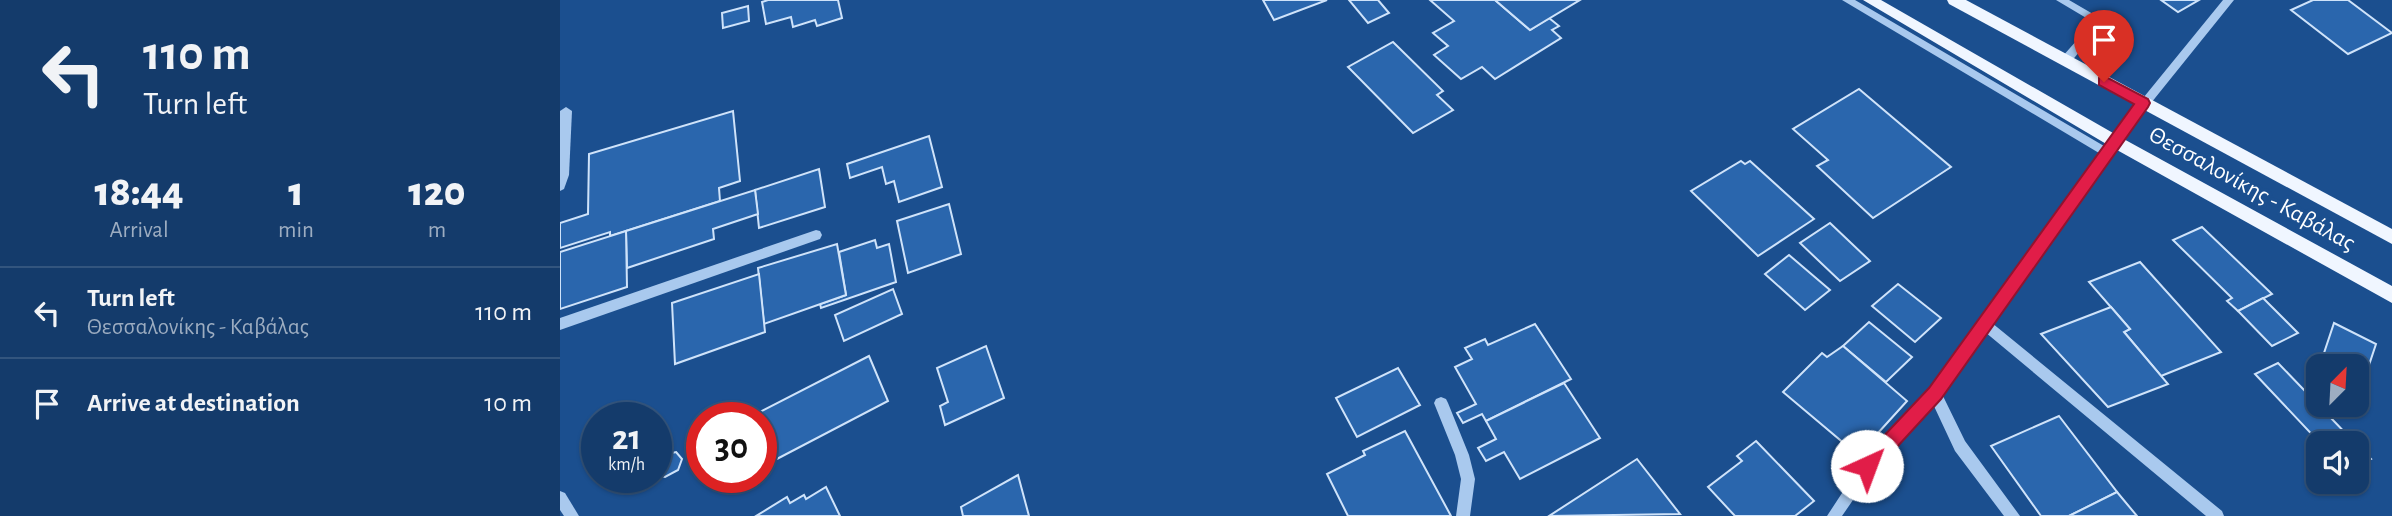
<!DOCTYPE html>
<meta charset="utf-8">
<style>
:root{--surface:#143b6b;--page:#1d4271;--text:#f1f3f6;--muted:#9dadc1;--line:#33557e}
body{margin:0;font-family:"Alegreya Sans",sans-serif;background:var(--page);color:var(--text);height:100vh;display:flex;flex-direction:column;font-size:26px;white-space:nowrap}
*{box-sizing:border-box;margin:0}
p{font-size:23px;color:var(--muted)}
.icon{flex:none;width:38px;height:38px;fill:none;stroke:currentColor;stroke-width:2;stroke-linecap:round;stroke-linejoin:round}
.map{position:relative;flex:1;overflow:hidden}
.details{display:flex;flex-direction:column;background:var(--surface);width:560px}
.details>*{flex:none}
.top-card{background:#143b6b;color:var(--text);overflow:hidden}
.needle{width:46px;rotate:24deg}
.fabs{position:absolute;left:1746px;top:354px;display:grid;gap:14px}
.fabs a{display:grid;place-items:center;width:63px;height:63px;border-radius:14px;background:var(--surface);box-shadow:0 2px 5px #0004,0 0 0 2px var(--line);font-size:35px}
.speed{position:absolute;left:21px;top:402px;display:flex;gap:14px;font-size:35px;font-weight:700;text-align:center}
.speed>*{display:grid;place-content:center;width:91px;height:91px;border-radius:50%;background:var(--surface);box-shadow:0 2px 5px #0004,0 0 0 2px var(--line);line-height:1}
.speed small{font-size:18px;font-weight:400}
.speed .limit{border:10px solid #d22;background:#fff;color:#111}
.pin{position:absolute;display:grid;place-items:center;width:60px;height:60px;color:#fff;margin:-72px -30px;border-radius:50% 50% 50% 0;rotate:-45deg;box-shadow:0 0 7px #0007}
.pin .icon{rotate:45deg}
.me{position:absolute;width:77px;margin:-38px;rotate:43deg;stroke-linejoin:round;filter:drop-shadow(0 0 5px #0008)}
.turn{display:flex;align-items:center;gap:24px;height:147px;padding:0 28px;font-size:32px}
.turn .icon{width:91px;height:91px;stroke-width:2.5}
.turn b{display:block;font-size:49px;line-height:60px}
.eta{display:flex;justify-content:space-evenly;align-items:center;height:119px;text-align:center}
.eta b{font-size:42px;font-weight:800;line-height:49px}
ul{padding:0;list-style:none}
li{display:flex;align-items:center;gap:21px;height:91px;padding:0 28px;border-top:2px solid var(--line)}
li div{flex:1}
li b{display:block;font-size:26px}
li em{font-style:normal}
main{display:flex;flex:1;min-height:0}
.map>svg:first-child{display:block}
.building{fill:#2a66ad;stroke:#cfe3fa;stroke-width:2}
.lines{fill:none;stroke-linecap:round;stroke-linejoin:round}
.minor{fill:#a9c9ee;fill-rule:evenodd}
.major{fill:#f0f6ff;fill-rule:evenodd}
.route{fill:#e11d48;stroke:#92132f;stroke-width:2}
.labels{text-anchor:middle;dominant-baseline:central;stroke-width:7;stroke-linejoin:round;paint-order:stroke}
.street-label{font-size:24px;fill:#fff;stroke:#1b4f8f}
</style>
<main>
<section class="details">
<div class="top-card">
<div class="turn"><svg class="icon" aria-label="left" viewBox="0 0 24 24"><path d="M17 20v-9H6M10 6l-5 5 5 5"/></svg><div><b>110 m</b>Turn left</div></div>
</div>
<div class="eta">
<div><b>18:44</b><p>Arrival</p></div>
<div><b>1</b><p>min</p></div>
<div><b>120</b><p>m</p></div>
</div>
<ul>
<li><svg class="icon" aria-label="left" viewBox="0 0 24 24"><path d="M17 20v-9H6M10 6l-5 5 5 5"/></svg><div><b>Turn left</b><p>Θεσσαλονίκης - Καβάλας</p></div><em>110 m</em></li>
<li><svg class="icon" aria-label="arrive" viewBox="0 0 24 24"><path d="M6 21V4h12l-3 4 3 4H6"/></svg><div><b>Arrive at destination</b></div><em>10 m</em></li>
</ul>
</section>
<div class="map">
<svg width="1832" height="516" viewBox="0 0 1832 516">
<rect width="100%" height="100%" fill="#1b4f8f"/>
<g class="building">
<polygon points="278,0 282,18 257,26 255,20 233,27 231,17 206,24 202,2 208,0"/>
<polygon points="703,0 767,0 714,20"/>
<polygon points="789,0 818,0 829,13 808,23"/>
<polygon points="870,0 935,0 970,30 989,18 999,26 992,30 1001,38 935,79 922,67 901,79 874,55 888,46 873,33 894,21"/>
<polygon points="935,0 1020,0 970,30"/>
<polygon points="1601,0 1639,0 1618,12"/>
<polygon points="1753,0 1788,0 1832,33 1788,54 1731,10"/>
<polygon points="188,6 189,21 163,28 162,13"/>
<polygon points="833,42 883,91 877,95 893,110 853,133 788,67"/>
<polygon points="1299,89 1391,167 1313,218 1257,166 1268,160 1233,129"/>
<polygon points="173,111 180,181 159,188 160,201 50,236 50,232 0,248 0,223 28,214 29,154"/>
<polygon points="369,136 382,187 339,202 334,181 326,184 322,167 290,178 287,164"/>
<polygon points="1181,161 1185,164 1190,161 1254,219 1198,256 1131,191"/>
<polygon points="259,169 265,207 199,228 195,190"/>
<polygon points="195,190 198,214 153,229 154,239 67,268 66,231"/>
<polygon points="389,204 401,254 348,273 337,221"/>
<polygon points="1270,223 1310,261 1280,281 1240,243"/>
<polygon points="1642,227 1712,294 1678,311 1667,301 1672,298 1613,240"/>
<polygon points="66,231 67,287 0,309 0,252"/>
<polygon points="315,240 317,248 329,244 336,282 261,308 260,304 286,295 279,252"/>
<polygon points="277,244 286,295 204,324 198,268"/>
<polygon points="1229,255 1270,290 1245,310 1205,274"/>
<polygon points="1580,262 1661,352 1601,376 1564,332 1570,329 1529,282"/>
<polygon points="199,274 205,332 115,364 112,303"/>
<polygon points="1338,284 1381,318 1355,342 1312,306"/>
<polygon points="333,289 342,314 284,341 275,315"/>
<polygon points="1703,298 1738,333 1712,346 1678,311"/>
<polygon points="1551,307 1570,329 1564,332 1608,384 1548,407 1481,334"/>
<polygon points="1309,322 1352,357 1326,382 1283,346"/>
<polygon points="1774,323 1816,344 1806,374 1797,369 1797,366 1790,366 1764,353"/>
<polygon points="975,324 1011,379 926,421 922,414 903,423 897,413 916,404 895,367 912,359 905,348 925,339 928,345"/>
<polygon points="426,346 444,398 385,425 380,406 388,402 377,368"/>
<polygon points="1283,346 1347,401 1298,455 1223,392 1262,353 1267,357"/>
<polygon points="309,356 328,401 213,461 211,456 201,461 201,418 188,418"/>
<polygon points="1718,363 1795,443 1760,443 1695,374"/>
<polygon points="838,368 860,405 797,437 776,398"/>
<polygon points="1004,383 1040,438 960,479 944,452 926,461 918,448 936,439 926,421"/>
<polygon points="1499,416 1557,492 1509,516 1481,516 1431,446"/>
<polygon points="845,431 891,516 788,516 767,474 805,455 803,451"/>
<polygon points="1196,441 1254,501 1235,516 1175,516 1148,487 1182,461 1177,456"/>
<polygon points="1797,445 1811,459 1797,466"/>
<polygon points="116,452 122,459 118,470 105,477 96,475 96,462 103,455"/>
<polygon points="1077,459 1120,514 989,516"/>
<polygon points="458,475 469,516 403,516 401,507"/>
<polygon points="266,487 280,516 196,516 227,497 230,503 244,495 246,499"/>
<polygon points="1557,492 1577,516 1509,516"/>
</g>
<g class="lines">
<g class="minor">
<polygon points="1282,0 1295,0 1544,146 1663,0 1674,0 1558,144 1432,323 1662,511 1664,516 1646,516 1425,332 1382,394 1405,441 1460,516 1444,516 1395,451 1373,404 1313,471 1282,516 1267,516 1303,461 1370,389 1539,153"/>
<polygon points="1496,0 1509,0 1545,21 1510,63 1506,64 1501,60 1502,57 1533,22"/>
<polygon points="6,107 12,111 9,175 4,189 0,191 0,111"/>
<polygon points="256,230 260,231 262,235 260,239 0,330 0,318"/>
<polygon points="881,397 886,399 888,403 909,455 915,479 910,516 896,516 901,479 895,455 874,403 876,399"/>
<polygon points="0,491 5,493 19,516 4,516 0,510"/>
</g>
<g class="major">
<polygon points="1303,0 1321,0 1560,137 1832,286 1832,303 1548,145"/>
<polygon points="1387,0 1406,0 1832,229 1832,244 1389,4"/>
</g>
</g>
<polygon class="route" points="1544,76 1588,99 1590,103 1588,107 1381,399 1314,472 1307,474 1301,472 1298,466 1301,460 1369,388 1574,104 1539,85 1539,78"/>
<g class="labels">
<g class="street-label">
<text transform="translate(1692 189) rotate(29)">Θεσσαλονίκης - Καβάλας</text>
</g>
</g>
</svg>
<div class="fabs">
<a><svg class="needle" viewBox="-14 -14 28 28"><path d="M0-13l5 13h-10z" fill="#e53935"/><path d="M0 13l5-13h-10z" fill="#9dadc1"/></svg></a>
<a><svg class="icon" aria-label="sound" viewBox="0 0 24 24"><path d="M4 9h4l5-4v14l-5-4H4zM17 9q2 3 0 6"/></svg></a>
</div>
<div class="speed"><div>21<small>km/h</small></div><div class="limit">30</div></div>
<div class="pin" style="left:1544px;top:82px;background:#d93025"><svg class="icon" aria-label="arrive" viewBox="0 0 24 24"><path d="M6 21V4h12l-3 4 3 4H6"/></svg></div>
<svg class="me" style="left:1307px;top:466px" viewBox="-20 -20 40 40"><circle r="19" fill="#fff"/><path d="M0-13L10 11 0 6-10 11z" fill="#e11d48"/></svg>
</div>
</main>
